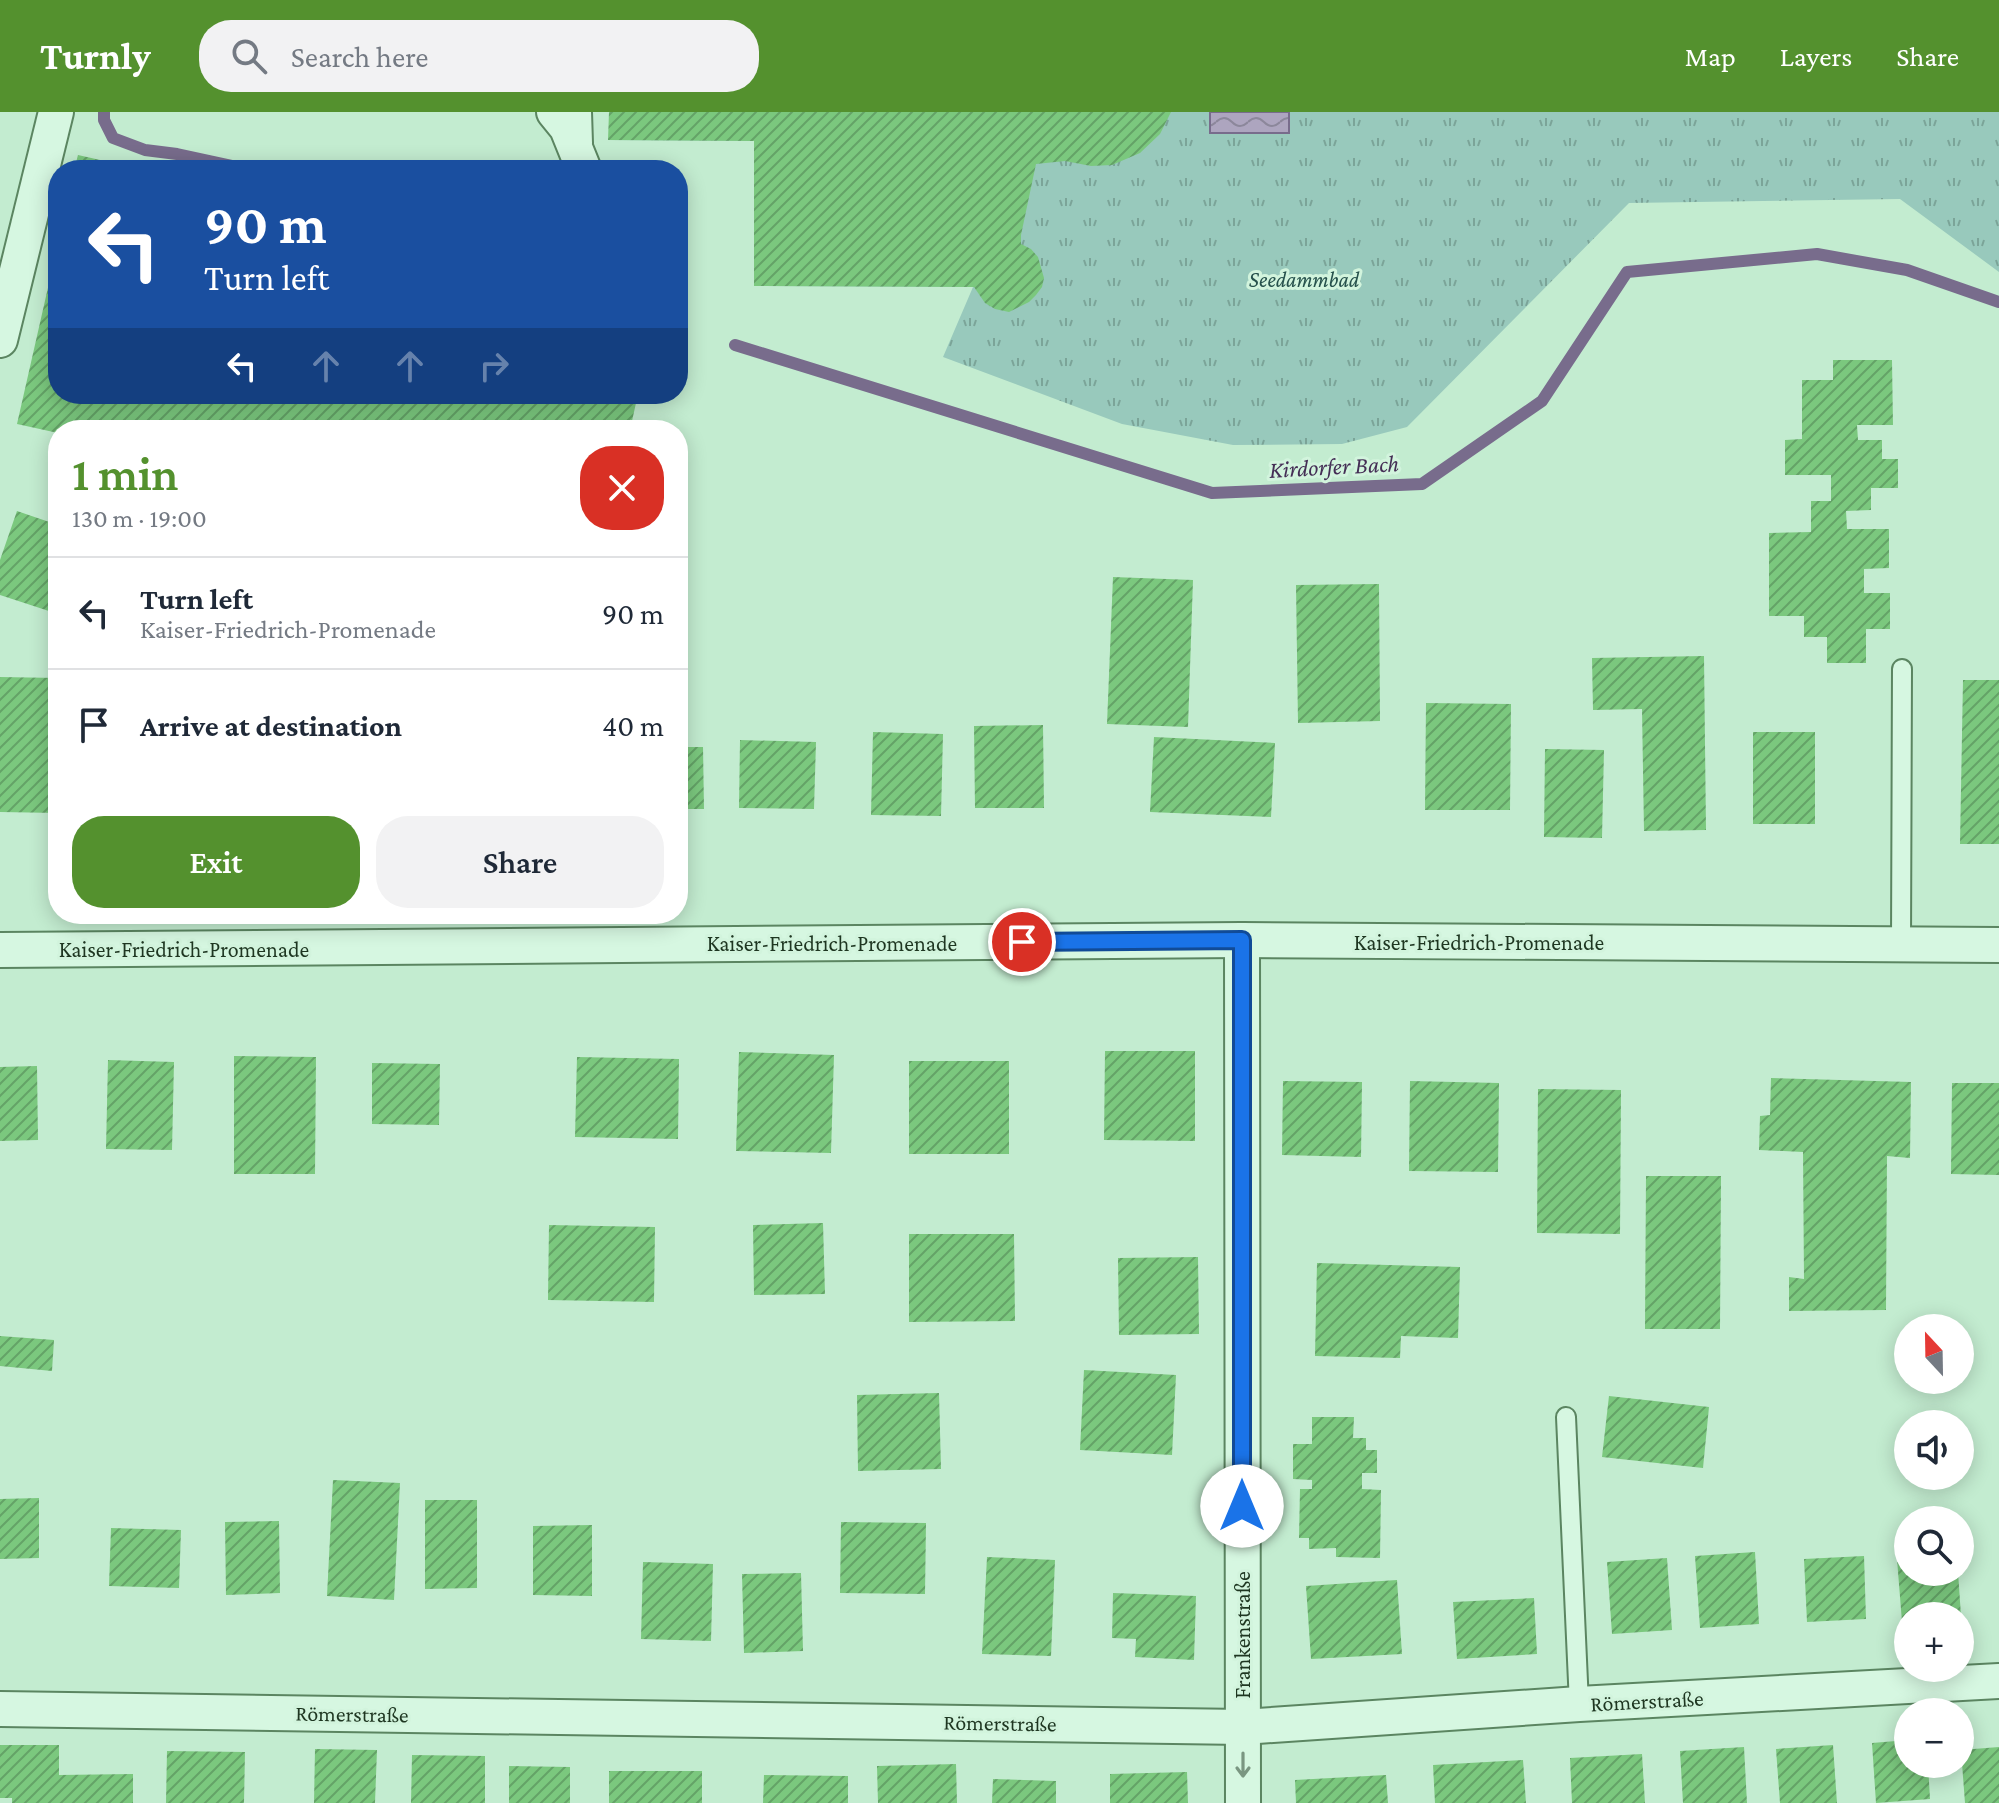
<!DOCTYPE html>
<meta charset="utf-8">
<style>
:root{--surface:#fff;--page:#f2f2f3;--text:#1f2937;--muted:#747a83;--line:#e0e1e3;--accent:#54912e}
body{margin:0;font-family:"Crimson Pro",serif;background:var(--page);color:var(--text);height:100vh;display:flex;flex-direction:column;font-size:30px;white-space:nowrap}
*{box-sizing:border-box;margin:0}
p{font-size:26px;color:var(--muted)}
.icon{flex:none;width:44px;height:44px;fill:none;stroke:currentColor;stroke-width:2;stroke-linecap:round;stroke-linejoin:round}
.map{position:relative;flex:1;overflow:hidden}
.panel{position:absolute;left:48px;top:308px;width:640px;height:504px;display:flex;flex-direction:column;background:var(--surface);border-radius:32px;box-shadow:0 4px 20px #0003}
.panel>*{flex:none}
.guide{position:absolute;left:48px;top:48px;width:640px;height:244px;border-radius:32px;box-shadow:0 4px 20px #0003;background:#1a4fa0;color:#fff;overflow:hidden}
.needle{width:52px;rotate:338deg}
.buttons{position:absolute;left:1894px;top:1202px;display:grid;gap:16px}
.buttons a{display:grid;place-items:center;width:80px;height:80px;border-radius:50%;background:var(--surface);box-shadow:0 4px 20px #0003;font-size:40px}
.pin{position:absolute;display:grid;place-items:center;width:68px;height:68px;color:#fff;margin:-34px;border:4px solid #fff;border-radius:50%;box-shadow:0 2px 8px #0007}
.me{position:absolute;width:88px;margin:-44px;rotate:0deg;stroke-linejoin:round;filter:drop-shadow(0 0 6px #0008)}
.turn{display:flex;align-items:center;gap:28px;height:168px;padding:0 24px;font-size:36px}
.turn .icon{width:104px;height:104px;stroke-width:2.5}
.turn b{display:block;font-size:56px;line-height:68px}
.lanes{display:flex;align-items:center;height:76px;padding:0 24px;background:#0003;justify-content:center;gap:40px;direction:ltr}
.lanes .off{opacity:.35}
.round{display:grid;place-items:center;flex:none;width:84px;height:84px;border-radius:32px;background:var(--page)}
.summary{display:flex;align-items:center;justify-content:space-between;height:136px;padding:0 24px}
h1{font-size:48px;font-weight:600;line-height:60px;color:var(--accent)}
.action{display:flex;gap:16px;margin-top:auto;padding:16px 24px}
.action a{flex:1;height:92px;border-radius:32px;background:var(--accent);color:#fff;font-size:32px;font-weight:600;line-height:92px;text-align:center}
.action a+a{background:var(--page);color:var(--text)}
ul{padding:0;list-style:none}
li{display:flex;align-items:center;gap:24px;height:112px;padding:0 24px;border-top:2px solid var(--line)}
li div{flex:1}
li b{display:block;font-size:30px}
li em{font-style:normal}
header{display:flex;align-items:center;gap:48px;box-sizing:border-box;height:112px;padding:0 40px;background:var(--accent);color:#fff}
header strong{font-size:38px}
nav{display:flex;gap:44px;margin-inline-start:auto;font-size:28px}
.search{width:560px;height:72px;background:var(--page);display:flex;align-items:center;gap:20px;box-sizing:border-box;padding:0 28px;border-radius:32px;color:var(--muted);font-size:30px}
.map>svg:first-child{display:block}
.park{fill:url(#park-tufts)}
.water{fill:url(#water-waves);stroke:#786c8c;stroke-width:2}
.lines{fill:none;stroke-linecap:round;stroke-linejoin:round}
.stream{stroke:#786c8c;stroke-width:12}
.building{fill:url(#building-hatch)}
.service-casing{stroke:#5b8561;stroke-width:22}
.minor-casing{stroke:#5b8561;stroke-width:38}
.service{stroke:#d6f7e1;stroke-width:18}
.minor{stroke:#d6f7e1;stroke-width:34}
.oneway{stroke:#7a9681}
.route-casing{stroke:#114b97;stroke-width:20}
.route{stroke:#1a73e8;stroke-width:14}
.labels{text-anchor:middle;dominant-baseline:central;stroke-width:6;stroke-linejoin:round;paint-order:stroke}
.park-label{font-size:22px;font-style:italic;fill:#26514c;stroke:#d2f4dd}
.street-label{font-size:22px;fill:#1e3621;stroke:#d2f4dd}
.water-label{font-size:24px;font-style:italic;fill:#442e55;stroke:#d2f4dd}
</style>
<header>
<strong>Turnly</strong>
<div class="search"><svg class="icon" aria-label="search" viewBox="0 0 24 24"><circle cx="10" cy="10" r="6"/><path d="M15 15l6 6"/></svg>Search here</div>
<nav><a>Map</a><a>Layers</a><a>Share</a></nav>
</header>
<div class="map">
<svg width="1999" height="1691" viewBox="0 0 1999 1691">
<defs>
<pattern id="park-tufts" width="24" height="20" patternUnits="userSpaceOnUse" patternTransform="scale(2)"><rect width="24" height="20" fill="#98c9bc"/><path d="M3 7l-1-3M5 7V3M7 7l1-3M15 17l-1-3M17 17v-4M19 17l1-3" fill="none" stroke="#7ba498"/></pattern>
<pattern id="water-waves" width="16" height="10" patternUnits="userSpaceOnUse" patternTransform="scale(2)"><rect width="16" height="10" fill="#ada5bf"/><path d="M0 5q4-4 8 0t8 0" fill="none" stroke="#8c879b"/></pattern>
<pattern id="building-hatch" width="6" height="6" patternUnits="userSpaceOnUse" patternTransform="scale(2)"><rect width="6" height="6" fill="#7bc87e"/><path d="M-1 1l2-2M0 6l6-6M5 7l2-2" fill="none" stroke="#64a367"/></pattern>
</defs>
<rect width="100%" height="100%" fill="#c3ecd0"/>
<polygon class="park" points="609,0 1999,0 1999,160 1900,87 1629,91 1407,315 1342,332 1233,333 1122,312 943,245 973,175 754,174 754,29 609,28"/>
<rect class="water" x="1210" y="0" width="79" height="21"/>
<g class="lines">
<g class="stream">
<polyline points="104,0 104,8 113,26 145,38 177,42 251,58"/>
<polyline points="735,233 1212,381 1422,372 1542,289 1627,160 1817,142 1907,158 1999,190"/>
</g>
</g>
<g class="building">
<polygon points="609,0 1171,0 1160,22 1140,41 1112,53 1091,54 1065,49 1036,52 1021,123 1021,132 1031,137 1038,145 1044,166 1042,175 1036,183 1029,190 1009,200 995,197 985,191 974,175 754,174 754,29 608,28"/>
<polygon points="78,43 140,57 140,58 74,58"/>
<polygon points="57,136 58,282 638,282 630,318 58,318 58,321 17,312"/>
<polygon points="1833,248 1892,248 1893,313 1857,313 1858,328 1882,328 1882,347 1898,347 1898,376 1871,376 1871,398 1846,399 1847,417 1889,417 1889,456 1864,457 1864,481 1890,481 1890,517 1866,517 1866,551 1827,551 1827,525 1804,525 1804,504 1769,504 1769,421 1811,420 1811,389 1831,389 1831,363 1785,363 1785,328 1802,327 1802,268 1833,268"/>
<polygon points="17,399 58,413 58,502 0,483 0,448"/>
<polygon points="1113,465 1193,468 1188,615 1107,612"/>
<polygon points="1379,472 1380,609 1298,611 1296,473"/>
<polygon points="1704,544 1706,718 1644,719 1642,597 1593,598 1592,546"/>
<polygon points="0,565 58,566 58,701 0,700"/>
<polygon points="1963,568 1999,568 1999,732 1960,732"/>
<polygon points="1426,591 1511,592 1510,698 1425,698"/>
<polygon points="1043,613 1044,696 975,696 974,614"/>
<polygon points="873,620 943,622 941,704 871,703"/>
<rect x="1753" y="620" width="62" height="92"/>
<polygon points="1154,625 1275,631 1271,705 1150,700"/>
<polygon points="740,628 816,630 814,697 739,696"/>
<polygon points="678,635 703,635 704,697 678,697"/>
<polygon points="1545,637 1604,638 1602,726 1544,725"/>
<polygon points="1105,939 1195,939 1195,1029 1104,1028"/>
<polygon points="739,940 834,943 831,1041 736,1039"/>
<polygon points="234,944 316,945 315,1062 234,1062"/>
<polygon points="577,945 679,947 678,1027 575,1025"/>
<polygon points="108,948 174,950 172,1038 106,1037"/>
<rect x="909" y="949" width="100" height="93"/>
<polygon points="372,951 440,952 439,1013 372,1012"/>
<polygon points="37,954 38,1028 0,1029 0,955"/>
<polygon points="1771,966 1911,970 1910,1046 1887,1044 1886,1198 1789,1199 1789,1165 1804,1167 1803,1040 1759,1038 1760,1004 1770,1003"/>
<polygon points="1283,969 1362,970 1361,1045 1282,1043"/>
<polygon points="1410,969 1499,971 1498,1060 1409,1059"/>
<polygon points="1952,971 1999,971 1999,1063 1951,1062"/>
<polygon points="1538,977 1621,978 1620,1122 1537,1121"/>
<polygon points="1646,1064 1721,1064 1720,1217 1645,1217"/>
<polygon points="823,1111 825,1182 754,1183 753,1113"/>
<polygon points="549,1113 655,1115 654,1190 548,1188"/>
<polygon points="909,1122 1014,1122 1015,1209 909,1210"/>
<polygon points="1198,1145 1199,1222 1119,1223 1118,1146"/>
<polygon points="1317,1151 1460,1155 1458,1226 1401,1224 1400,1246 1315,1244"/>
<polygon points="0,1224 54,1228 52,1259 0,1254"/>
<polygon points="1084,1258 1176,1263 1172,1343 1080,1338"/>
<polygon points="939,1281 941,1357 858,1359 857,1283"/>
<polygon points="1609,1284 1709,1295 1703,1356 1602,1345"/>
<polygon points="1312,1305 1354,1305 1353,1326 1366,1326 1366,1338 1377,1338 1377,1361 1362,1361 1362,1377 1381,1378 1380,1446 1336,1445 1336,1436 1309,1437 1309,1426 1299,1426 1300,1377 1312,1377 1312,1368 1293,1367 1293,1332 1312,1332"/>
<polygon points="333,1368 400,1371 394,1488 327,1484"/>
<polygon points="39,1386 39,1446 0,1447 0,1387"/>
<polygon points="425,1388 477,1388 477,1476 425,1477"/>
<polygon points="279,1409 280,1481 226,1483 225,1410"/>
<polygon points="841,1410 926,1411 925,1482 840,1481"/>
<polygon points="592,1413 592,1484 533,1483 533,1414"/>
<polygon points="111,1416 181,1418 179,1476 109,1474"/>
<polygon points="1755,1440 1759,1512 1700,1516 1695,1444"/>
<polygon points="1864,1444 1866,1507 1807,1510 1804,1447"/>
<polygon points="987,1445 1055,1448 1051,1544 982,1542"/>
<polygon points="1667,1446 1672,1518 1612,1522 1607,1450"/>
<polygon points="1908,1446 1908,1460 1958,1460 1961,1504 1908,1504 1908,1509 1902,1510 1897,1447"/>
<polygon points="643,1450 713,1452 711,1529 641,1527"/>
<polygon points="801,1461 803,1539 744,1541 742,1462"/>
<polygon points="1397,1468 1402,1542 1311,1547 1306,1474"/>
<polygon points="1113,1481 1196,1484 1194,1548 1135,1545 1136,1527 1112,1526"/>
<polygon points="1534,1486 1537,1542 1457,1547 1453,1490"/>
<polygon points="1908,1628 1908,1652 1928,1652 1930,1687 1876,1691 1872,1631"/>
<polygon points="0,1633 59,1633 59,1663 133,1662 133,1691 12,1691 12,1686 0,1686"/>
<polygon points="1833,1633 1837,1691 1780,1691 1776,1637"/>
<polygon points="1744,1635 1747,1691 1683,1691 1680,1639"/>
<polygon points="1999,1635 1999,1691 1965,1691 1961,1638"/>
<polygon points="315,1637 377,1638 375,1691 314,1691"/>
<polygon points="167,1639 245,1640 244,1691 166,1691"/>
<polygon points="1642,1642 1645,1691 1572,1691 1570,1646"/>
<polygon points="412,1643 485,1644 485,1691 411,1691"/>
<polygon points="1523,1648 1526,1691 1435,1691 1433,1653"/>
<polygon points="956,1652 957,1691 878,1691 877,1654"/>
<polygon points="509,1654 570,1655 570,1691 509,1691"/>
<rect x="609" y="1659" width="93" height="32"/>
<polygon points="1187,1660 1188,1691 1110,1691 1110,1662"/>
<polygon points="764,1663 848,1664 848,1691 763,1691"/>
<polygon points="1386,1663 1388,1691 1296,1691 1295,1668"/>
<polygon points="993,1667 1056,1669 1056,1691 992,1691"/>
</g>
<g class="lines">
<defs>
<g id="service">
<polyline points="582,0 583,31"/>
<polyline points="1901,833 1902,557"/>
<polyline points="1566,1305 1579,1592"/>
</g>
<g id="minor">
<polyline points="554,0 567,16 584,58"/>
<polyline points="0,228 56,0"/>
<polyline points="1242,828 1243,1691"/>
<polyline points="0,838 1242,828 1999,833"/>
<polyline points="0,1597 1243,1615 1579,1592 1999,1569"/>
</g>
</defs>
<use href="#service" class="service-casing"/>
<use href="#minor" class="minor-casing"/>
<use href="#service" class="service"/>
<use href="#minor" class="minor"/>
</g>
<defs><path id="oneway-shaft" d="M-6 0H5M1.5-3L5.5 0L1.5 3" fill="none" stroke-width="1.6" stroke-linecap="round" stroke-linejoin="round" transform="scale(2)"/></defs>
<use class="oneway" href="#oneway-shaft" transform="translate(1243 1653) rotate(90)"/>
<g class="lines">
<defs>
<polyline id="route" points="1022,830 1242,828 1242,1394"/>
</defs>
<use href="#route" class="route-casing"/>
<use href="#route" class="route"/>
</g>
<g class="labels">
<g class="park-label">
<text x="1304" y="167">Seedammbad</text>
</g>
<g class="street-label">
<text x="1479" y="830">Kaiser-Friedrich-Promenade</text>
<text x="832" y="831">Kaiser-Friedrich-Promenade</text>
<text x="184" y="837">Kaiser-Friedrich-Promenade</text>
<text transform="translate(1242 1523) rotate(-90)">Frankenstraße</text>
<text transform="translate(1647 1589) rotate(-3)">Römerstraße</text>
<text transform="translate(352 1602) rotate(1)">Römerstraße</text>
<text transform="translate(1000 1611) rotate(1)">Römerstraße</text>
</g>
<g class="water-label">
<text transform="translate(1334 354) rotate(-3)">Kirdorfer Bach</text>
</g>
</g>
</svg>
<div class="buttons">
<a><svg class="needle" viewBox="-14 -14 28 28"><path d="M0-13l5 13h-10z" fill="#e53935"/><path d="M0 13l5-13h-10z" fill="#747a83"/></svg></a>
<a><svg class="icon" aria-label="sound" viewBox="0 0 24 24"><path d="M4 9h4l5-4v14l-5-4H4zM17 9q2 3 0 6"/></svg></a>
<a><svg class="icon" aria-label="search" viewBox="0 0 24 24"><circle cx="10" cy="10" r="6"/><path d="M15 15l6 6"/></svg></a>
<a>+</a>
<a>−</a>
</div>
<div class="pin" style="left:1022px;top:830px;background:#d93025"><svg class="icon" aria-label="arrive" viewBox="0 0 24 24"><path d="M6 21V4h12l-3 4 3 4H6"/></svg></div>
<svg class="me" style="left:1242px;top:1394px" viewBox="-20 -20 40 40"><circle r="19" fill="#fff"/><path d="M0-13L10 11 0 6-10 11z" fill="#1a73e8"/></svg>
<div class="guide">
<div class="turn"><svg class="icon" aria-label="left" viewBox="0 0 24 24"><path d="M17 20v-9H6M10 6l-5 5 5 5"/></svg><div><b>90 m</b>Turn left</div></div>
<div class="lanes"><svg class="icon" aria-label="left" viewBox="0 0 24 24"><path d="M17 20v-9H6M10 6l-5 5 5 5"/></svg><svg class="icon off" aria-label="ahead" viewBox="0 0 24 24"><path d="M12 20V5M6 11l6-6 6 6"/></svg><svg class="icon off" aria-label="ahead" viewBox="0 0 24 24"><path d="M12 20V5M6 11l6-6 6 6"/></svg><svg class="icon off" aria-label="right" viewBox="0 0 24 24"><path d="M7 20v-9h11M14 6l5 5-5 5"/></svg></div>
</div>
<section class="panel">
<div class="summary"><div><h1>1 min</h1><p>130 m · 19:00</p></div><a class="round" style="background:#d93025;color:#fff"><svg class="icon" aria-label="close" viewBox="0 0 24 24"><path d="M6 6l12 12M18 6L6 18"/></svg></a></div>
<ul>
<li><svg class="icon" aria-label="left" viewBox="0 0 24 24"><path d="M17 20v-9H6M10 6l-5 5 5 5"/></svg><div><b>Turn left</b><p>Kaiser-Friedrich-Promenade</p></div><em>90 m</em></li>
<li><svg class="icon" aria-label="arrive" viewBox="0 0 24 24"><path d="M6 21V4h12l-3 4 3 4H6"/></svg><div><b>Arrive at destination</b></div><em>40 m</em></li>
</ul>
<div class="action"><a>Exit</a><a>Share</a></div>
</section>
</div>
